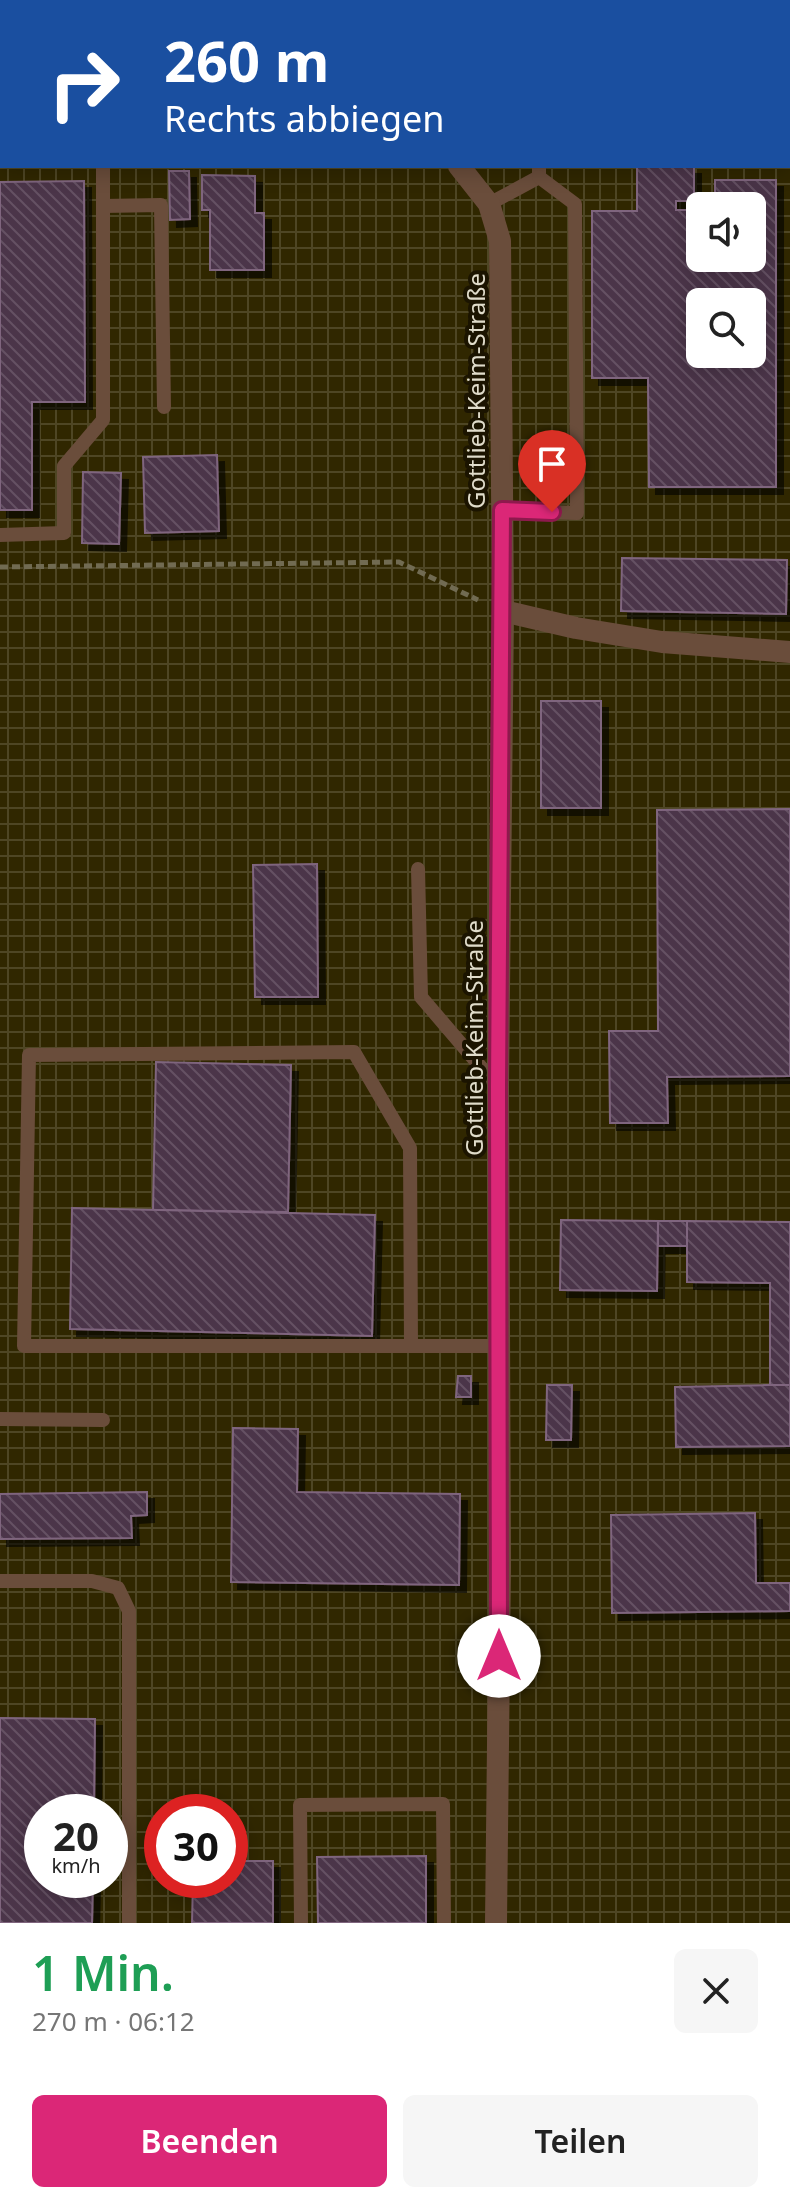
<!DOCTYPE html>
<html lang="de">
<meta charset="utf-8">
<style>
:root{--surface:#fff;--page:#f6f6f6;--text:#222;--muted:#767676;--accent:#db2777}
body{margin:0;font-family:"Noto Sans",sans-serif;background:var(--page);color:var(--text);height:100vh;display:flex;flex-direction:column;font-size:30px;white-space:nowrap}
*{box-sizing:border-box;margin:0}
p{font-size:26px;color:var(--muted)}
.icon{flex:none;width:44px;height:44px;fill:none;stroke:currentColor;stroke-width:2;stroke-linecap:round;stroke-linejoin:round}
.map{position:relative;height:1923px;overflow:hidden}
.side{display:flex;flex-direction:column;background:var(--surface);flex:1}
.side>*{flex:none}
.guide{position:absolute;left:0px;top:0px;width:790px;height:168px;box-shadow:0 4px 20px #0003;background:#1a4fa0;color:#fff;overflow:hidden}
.controls{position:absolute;left:686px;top:192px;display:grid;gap:16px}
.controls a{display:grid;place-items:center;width:80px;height:80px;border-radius:12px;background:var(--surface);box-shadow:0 4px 20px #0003;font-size:40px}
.speed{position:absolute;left:24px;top:1794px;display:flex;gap:16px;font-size:40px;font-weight:700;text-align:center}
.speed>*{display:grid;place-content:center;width:104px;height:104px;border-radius:50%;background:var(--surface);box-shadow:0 4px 20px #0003;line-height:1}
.speed small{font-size:20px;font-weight:400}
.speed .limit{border:12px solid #d22;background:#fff;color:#111}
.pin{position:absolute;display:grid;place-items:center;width:68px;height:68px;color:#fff;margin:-82px -34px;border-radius:50% 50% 50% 0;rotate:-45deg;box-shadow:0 0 8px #0007}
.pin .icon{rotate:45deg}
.me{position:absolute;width:88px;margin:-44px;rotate:0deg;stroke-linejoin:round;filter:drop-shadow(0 0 6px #0008)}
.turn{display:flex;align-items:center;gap:28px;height:168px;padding:0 32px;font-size:36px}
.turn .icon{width:104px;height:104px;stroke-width:2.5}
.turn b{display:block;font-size:56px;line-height:68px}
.round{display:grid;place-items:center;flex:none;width:84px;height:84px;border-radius:12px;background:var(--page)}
.headline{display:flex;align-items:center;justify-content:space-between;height:136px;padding:0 32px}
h1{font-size:48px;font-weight:600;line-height:60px;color:#1e9e55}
.action{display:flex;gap:16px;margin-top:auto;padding:16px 32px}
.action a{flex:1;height:92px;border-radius:12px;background:var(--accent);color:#fff;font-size:32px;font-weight:600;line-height:92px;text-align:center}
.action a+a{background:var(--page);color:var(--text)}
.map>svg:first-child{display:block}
.industrial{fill:url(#industrial-grid);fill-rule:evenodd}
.building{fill:url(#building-back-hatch);stroke:#7f657e;stroke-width:2;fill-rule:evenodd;filter:url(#shadow)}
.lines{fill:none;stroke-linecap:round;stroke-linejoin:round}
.path{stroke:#716b52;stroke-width:5;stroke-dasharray:8 4;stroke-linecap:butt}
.service{stroke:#6a4d3b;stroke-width:14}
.minor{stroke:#6a4d3b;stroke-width:22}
.route-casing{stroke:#8e194d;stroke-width:20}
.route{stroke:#db2777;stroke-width:14}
.labels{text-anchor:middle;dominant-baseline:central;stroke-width:8;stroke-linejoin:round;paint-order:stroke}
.street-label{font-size:24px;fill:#e0dcca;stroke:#1b1400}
</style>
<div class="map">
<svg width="790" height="1923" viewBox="0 0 790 1923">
<defs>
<pattern id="industrial-grid" width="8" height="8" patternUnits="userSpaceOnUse" patternTransform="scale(2)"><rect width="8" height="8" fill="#302700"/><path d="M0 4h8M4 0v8" fill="none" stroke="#4e4624"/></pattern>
<pattern id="building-back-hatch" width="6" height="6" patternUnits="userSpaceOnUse" patternTransform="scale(2)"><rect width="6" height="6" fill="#4b344a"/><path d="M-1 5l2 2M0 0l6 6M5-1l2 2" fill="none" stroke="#655163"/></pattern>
<filter id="shadow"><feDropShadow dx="7" dy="7" stdDeviation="0" flood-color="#0009"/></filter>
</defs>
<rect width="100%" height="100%" fill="#251e00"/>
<path class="industrial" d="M0 0H790V1923H0ZM2 2H788V166H2ZM700 206H752V258H700ZM700 302H752V354H700ZM42 1812H110V1880H42ZM162 1812H230V1880H162Z"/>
<g class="building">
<polygon points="0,0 171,0 171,2 2,2 2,12 0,12"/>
<rect x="612" y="0" width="88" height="2"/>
<path d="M637 166 694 167V201H676V210H700V258H752V206H715V180H776V487H649L648 378H592V211H637ZM700 302H752V354H700Z"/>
<polygon points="169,171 189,171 190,219 170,220"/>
<polygon points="202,175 255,176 255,213 264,213 264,270 210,270 210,210 202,210"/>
<polygon points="84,181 85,402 32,402 32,510 0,510 0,182"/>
<polygon points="217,455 219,531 145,533 143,457"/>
<polygon points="83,472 121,473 119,544 82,543"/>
<polygon points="622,558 787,560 786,614 621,611"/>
<rect x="541" y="701" width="60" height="107"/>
<polygon points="790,809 790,1076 667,1077 668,1123 610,1123 609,1031 658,1031 657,810"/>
<polygon points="317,864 318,997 255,997 253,865"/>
<polygon points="156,1062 291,1065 288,1212 153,1210"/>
<polygon points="72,1208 375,1215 372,1336 70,1329"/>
<polygon points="561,1220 658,1221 657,1291 560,1290"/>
<rect x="658" y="1221" width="29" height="25"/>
<polygon points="687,1221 790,1222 790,1385 770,1385 770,1283 687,1282"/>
<polygon points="458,1376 471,1376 471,1397 456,1397"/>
<polygon points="547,1385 572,1385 571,1440 546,1440"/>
<polygon points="770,1385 790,1385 790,1446 676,1447 675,1387"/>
<polygon points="233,1428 298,1429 297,1492 460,1494 459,1585 231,1582"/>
<polygon points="147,1492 147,1515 131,1516 132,1538 0,1539 0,1494"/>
<polygon points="755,1513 756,1583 790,1583 790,1611 612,1613 611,1515"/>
<polygon points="0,1718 95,1719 94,1812 42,1812 42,1880 93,1880 92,1923 0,1923"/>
<polygon points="426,1856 426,1923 318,1923 317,1857"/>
<polygon points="230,1861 273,1861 273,1923 192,1923 193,1880 230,1880"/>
</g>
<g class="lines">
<polyline class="path" points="0,567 399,562 478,600"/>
<g class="service">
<polyline points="540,0 540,2"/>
<polyline points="0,153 2,153"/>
<polyline points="489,204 539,177 539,166"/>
<polyline points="103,206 161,205 164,407"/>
<polyline points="502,510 577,513 575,204 539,177"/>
<polyline points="0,535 64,533 64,466 103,420 103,166"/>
<polyline points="418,869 421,997 497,1086"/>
<polyline points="411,1346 410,1148 354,1052 29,1055 24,1346 499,1346"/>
<polyline points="0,1419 103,1420"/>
<polyline points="0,1581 92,1581 118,1588 129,1611 129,1923"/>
<polyline points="301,1923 300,1805 443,1804 444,1923"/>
</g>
<g class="minor">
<polyline points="0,70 2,70"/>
<polyline points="459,166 489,204 500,241 503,611 498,1086 500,1567 496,1923"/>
<polyline points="503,611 576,628 662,642 790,652"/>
</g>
</g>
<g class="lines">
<defs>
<polyline id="route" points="499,1656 498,1086 502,510 552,512"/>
</defs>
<use href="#route" class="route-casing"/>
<use href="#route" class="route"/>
</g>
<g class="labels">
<g class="street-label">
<text transform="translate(475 391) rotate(-90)">Gottlieb-Keim-Straße</text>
<text transform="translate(473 1038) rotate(-90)">Gottlieb-Keim-Straße</text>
</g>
</g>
</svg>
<div class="controls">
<a><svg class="icon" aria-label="sound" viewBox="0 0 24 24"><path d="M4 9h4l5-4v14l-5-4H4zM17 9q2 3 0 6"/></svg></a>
<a><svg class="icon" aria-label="search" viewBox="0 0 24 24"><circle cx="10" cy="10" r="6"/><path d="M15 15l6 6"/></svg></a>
</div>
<div class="speed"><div>20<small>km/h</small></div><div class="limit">30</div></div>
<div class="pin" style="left:552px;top:512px;background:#d93025"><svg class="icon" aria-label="arrive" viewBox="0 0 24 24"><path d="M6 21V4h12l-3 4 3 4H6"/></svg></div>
<svg class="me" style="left:499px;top:1656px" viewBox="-20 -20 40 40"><circle r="19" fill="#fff"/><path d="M0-13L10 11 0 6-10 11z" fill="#db2777"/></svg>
<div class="guide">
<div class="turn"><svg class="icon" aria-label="right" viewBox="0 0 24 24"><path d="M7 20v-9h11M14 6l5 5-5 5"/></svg><div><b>260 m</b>Rechts abbiegen</div></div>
</div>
</div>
<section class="side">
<div class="headline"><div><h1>1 Min.</h1><p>270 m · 06:12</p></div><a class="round"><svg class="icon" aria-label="close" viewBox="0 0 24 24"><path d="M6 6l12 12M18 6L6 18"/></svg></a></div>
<div class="action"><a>Beenden</a><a>Teilen</a></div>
</section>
